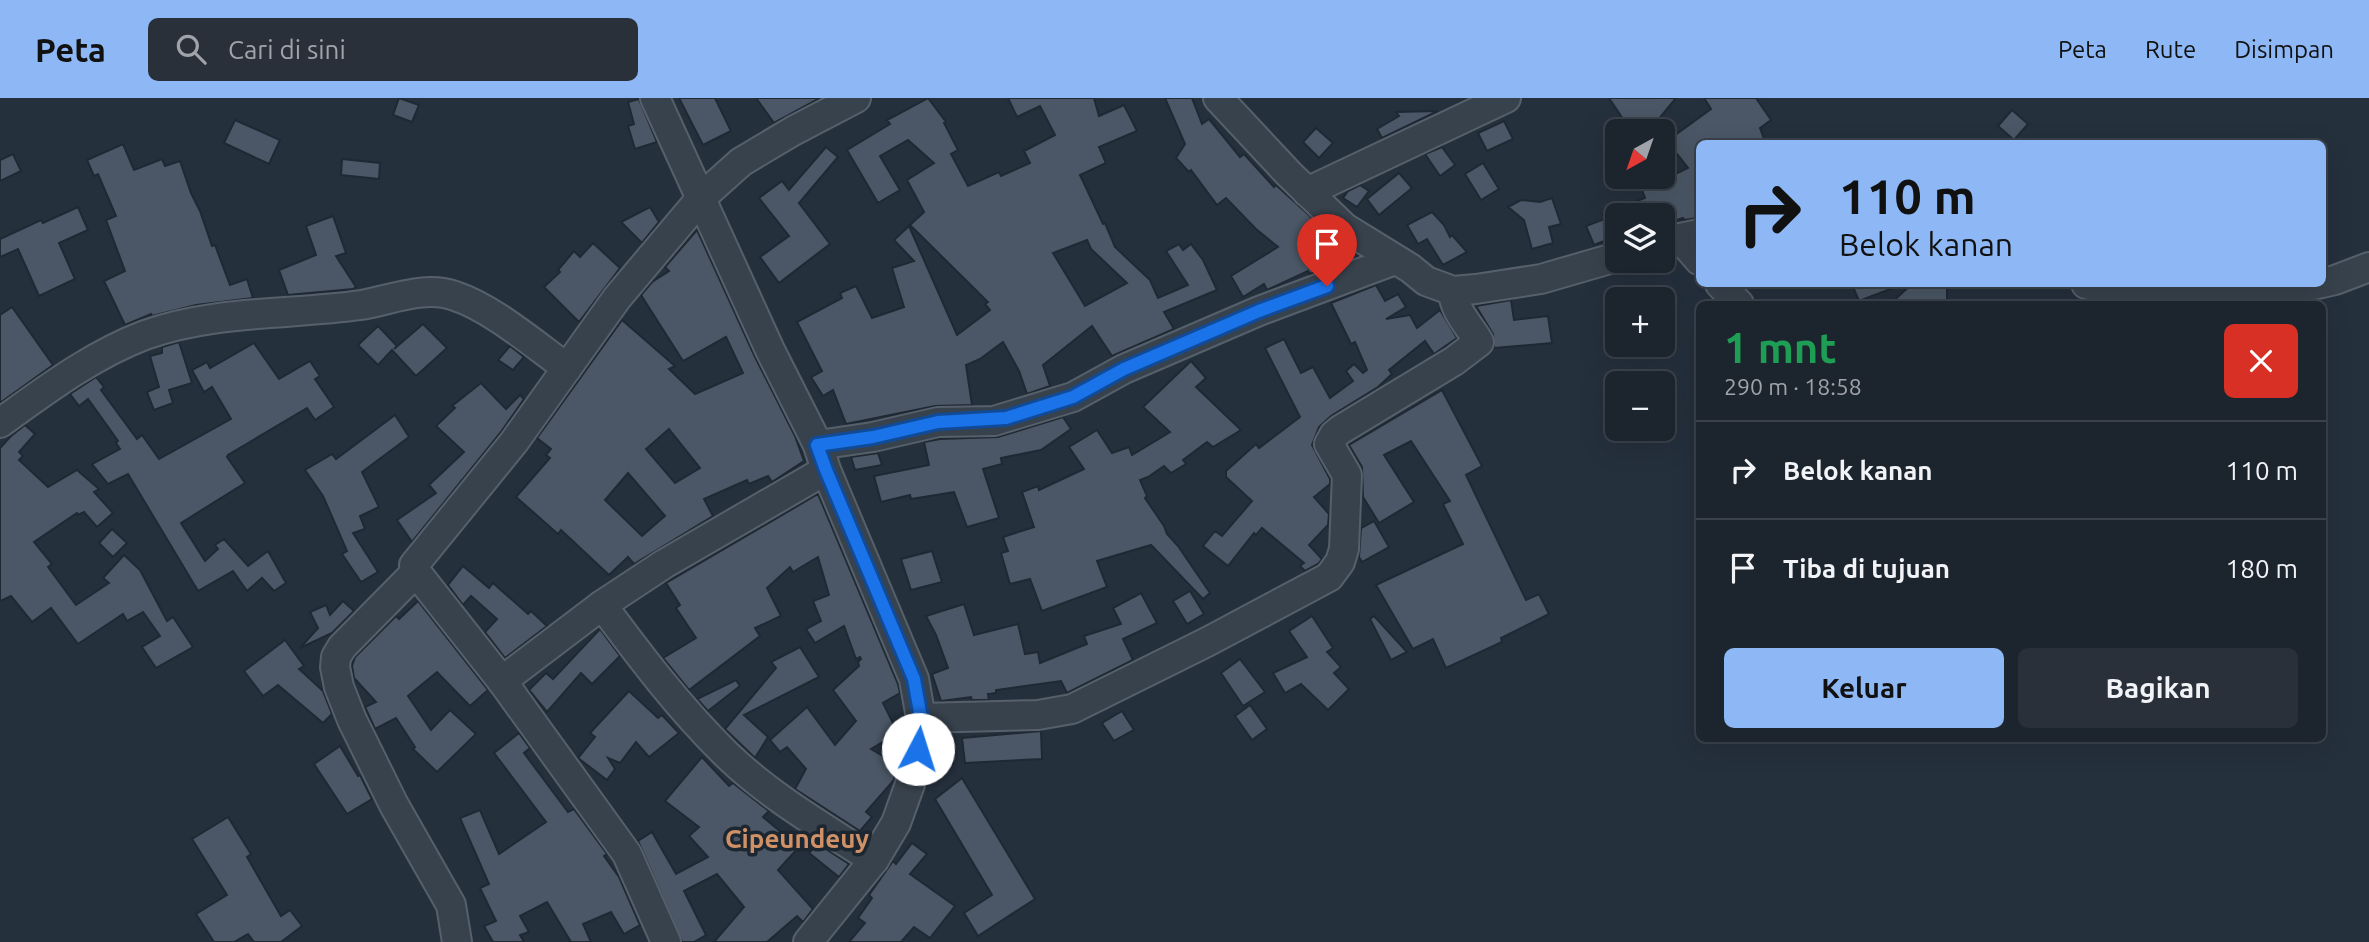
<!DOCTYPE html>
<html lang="id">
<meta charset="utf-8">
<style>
:root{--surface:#1c242e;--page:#29303a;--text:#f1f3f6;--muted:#a0a4aa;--line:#3a414a;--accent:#8db8f5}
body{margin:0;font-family:Ubuntu,sans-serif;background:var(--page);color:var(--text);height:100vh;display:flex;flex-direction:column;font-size:26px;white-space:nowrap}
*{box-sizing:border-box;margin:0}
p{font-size:23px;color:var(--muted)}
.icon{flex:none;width:38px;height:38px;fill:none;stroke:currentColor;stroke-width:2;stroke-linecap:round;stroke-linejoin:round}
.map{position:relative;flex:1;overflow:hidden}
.side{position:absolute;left:1696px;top:203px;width:630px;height:441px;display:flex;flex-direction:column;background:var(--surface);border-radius:10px;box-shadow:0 7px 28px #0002,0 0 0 2px var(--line)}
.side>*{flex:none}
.guide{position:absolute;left:1696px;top:42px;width:630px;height:147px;border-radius:10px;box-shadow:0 7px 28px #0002,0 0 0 2px var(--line);background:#8db8f5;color:#111;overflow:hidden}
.needle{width:46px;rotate:220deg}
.tools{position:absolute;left:1605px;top:21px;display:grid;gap:14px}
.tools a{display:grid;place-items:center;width:70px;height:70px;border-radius:10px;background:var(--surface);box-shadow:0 7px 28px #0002,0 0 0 2px var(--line);font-size:35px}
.pin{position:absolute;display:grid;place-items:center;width:60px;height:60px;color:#fff;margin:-72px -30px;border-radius:50% 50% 50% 0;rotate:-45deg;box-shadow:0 0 7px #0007}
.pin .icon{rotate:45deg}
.me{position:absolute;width:77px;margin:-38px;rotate:5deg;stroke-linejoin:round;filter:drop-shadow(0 0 5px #0008)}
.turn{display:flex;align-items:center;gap:24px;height:147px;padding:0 28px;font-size:32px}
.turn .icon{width:91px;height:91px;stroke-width:2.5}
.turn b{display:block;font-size:49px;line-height:60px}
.round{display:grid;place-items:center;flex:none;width:74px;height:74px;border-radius:10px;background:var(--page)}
.headline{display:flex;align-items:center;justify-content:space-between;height:119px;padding:0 28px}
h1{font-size:42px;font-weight:600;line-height:52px;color:#1e9e55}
.primary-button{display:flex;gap:14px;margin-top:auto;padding:14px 28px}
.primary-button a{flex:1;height:80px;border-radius:10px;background:var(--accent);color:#111;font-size:28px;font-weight:600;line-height:80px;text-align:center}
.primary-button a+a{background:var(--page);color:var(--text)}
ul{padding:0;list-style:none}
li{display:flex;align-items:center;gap:21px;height:98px;padding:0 28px;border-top:2px solid var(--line)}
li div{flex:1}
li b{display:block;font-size:26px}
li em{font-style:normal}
header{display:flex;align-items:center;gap:42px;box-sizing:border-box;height:98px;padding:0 35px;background:var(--accent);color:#111}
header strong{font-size:33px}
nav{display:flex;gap:38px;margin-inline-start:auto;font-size:24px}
.search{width:490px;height:63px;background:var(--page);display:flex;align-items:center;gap:18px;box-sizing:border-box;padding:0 24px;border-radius:10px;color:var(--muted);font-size:26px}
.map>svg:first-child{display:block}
.building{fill:#4b5766;stroke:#1f2934;stroke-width:2;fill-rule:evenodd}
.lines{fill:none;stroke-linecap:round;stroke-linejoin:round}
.minor-casing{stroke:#56606b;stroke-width:32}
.minor{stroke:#38424d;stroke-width:28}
.route-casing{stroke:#114b97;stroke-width:18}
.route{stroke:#1a73e8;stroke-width:12}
.labels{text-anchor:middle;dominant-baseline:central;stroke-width:7;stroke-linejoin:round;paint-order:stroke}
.quarter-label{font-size:26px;font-weight:bold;fill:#d19166;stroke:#1d2732}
</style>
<header>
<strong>Peta</strong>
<div class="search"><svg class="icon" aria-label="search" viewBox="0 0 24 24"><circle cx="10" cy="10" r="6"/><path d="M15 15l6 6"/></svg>Cari di sini</div>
<nav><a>Peta</a><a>Rute</a><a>Disimpan</a></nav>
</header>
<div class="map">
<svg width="2369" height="844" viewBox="0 0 2369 844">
<rect width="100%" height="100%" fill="#25303d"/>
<g class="building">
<polygon points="399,0 419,7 412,24 393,17"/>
<polygon points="679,0 715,0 731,33 703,47"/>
<polygon points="756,0 820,0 774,25"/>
<path d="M928 0 946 24 944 25 958 52 951 56 968 88 999 74 1001 78 1030 65 1024 53 1055 37 1040 8 1017 19 1008 0H1094L1099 18 1124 7 1137 33 1099 49 1106 65 1080 77 1103 126 1105 125 1115 149 1150 182 1158 200 1188 187 1166 153 1179 146 1183 152 1191 146 1203 162 1217 192 1164 214 1174 231 1112 258 1092 228 1043 267 1050 288 1027 296 1019 273 1003 244 980 261 966 267 972 307 935 308 846 326 833 292 823 298 811 279 822 273 797 224 842 200 840 195 856 188 872 220 904 209 892 170 914 163 894 142 909 128 957 237 990 212 985 206 988 204 910 127 924 114 907 82 934 65 908 42 880 58 900 92 878 105 847 52 890 26 887 22ZM1087 142 1091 151 1127 185 1085 208 1053 155Z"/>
<polygon points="1165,0 1192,0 1202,26 1209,21 1240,59 1244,56 1274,89 1276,87 1343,148 1327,161 1332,168 1310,176 1308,173 1267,192 1264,186 1243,199 1231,178 1278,149 1256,131 1226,100 1217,107 1191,72 1189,74 1176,60 1185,46"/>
<polygon points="1609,0 1676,0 1658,22 1641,33 1631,33"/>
<polygon points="1704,0 1756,0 1771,22 1760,30 1766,46 1699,46 1699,120 1684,122 1683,120 1662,127 1662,117 1617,117 1617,138 1594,147 1586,128 1615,117 1602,116 1645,100 1642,92 1688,70 1667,43 1711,11"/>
<polygon points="639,1 657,44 635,51 628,28 634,26 628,4"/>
<polygon points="2012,12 2028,26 2014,42 1998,28"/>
<polygon points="1438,13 1382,40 1377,31 1399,18 1396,14"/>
<polygon points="235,22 280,42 269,66 224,45"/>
<polygon points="1504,23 1513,41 1487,53 1478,35"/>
<polygon points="1316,30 1333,45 1319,60 1303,44"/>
<polygon points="123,46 134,72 162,61 165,68 180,63 191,95 200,113 212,148 215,147 230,187 247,181 253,200 196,207 152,218 151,216 125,227 104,183 125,173 106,122 116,118 98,76 94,78 87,62"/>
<polygon points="826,49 838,59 799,105 830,146 779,185 760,159 789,138 759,100 782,83 789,92"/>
<polygon points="1442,49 1455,67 1440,78 1425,56"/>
<polygon points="13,56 21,73 0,83 0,62"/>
<polygon points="342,61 380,65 379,81 341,77"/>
<polygon points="1483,65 1499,91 1481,102 1465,76"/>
<polygon points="1399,75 1412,90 1379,117 1367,101"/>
<polygon points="1360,87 1369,93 1357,109 1343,100 1348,93"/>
<polygon points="1552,100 1561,126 1549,129 1553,145 1532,151 1524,122 1508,109 1521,102 1540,104"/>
<polygon points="78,109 88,132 59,145 75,181 39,198 18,151 0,159 0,141 41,122 43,125"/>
<polygon points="650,109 659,124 642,145 621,124"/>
<polygon points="1432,114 1444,127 1450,139 1452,137 1467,154 1443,167 1427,141 1418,146 1407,127"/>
<polygon points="333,118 346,155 336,158 356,189 353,191 288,197 279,172 316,157 306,128"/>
<path d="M697 132 755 259 795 338 804 363 772 384 768 378 749 386 747 382 704 401 713 418 634 466 628 459 609 477 561 432 558 436 516 399 550 360 546 357 551 351 537 340 622 222 675 268 669 271 695 296 743 275 726 239 683 263 641 197 652 184 669 173 665 169ZM669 331 700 370 675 385 646 351ZM628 375 665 418 642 438 605 402Z"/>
<polygon points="593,145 620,170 579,224 544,189 560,174 558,172 574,153 580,159"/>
<polygon points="1862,186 1901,186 1901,187 1859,203 1853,189"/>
<polygon points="1912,186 1947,186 1947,206 1890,206"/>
<polygon points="1376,187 1385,203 1398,196 1406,209 1386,221 1410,217 1417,230 1440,212 1457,240 1434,256 1425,243 1389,272 1392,276 1378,289 1331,318 1319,329 1312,347 1330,381 1330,386 1314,399 1329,416 1328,427 1309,447 1322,461 1318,466 1305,473 1300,468 1304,465 1262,430 1256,437 1254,435 1228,468 1203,448 1215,433 1222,438 1252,403 1226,379 1226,373 1256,346 1259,350 1300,319 1265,250 1284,241 1301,275 1313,269 1330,300 1353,283 1346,273 1354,266 1363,275 1367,272 1355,244 1351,246 1331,205"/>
<polygon points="1511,202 1514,222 1548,218 1552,245 1494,250 1493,236 1476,208"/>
<polygon points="12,209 53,267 0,305 0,217"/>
<polygon points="423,226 447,250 416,278 392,252 378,267 358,247 378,228 397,248 394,251"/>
<polygon points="179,244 192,285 169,292 173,305 154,312 147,294 159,289 150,258 162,255 162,249"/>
<polygon points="254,245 279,281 310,263 320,278 315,281 334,309 315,322 307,310 228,357 227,359 245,385 181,425 205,463 218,451 215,447 224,441 248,468 268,453 286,485 274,493 262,480 247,493 233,473 198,493 128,376 108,386 92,366 120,351 116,345 118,343 88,301 79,308 70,296 96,279 104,289 101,292 137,341 142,337 159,361 231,321 212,289 204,294 192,272 207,264 210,270"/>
<polygon points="510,248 524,259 513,272 498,262"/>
<polygon points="1191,263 1206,280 1196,289 1241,332 1213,349 1207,344 1183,362 1186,366 1171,375 1164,368 1148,379 1140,382 1147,398 1145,400 1164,428 1167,436 1178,448 1210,495 1203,501 1151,447 1097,463 1107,489 1042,513 1030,481 1010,486 1001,455 1008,453 1003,439 1034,429 1022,394 1038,388 1039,392 1084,371 1069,349 1097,332 1112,355 1129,349 1132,357 1170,334 1143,309"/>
<polygon points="481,285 506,311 520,297 524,301 501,334 412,444 397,422 436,395 429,387 464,354 436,328 455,310 452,308"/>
<polygon points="1442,292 1482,368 1466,377 1526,502 1539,496 1549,516 1501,540 1502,544 1446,570 1433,541 1413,551 1376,487 1463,446 1443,406 1450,403 1411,343 1384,357 1414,404 1379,425 1363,399 1362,369 1349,347"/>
<polygon points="395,317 409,339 362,374 379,409 360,418 365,431 353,435 378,474 361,484 342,456 347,453 323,398 305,372 332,356 336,361"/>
<polygon points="1063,319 1071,331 1041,352 1001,360 1002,366 983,371 999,420 967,429 954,394 911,401 910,397 881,404 874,378 929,367 924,344 940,341 998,339"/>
<polygon points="25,327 35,336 19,354 23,358 19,362 48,389 77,372 99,391 94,394 113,415 97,429 84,414 78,417 77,415 34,444 52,466 48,469 76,507 109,485 103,480 124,457 140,472 167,523 173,519 193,549 156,570 142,549 160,538 143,514 127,523 123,516 78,546 51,510 32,524 11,498 0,503 0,350 11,338"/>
<polygon points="878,355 882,367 855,372 851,359"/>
<polygon points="818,396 898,586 900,595 883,605 898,635 871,651 897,666 894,682 866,714 872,719 860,733 795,691 806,671 787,649 780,654 770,642 807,609 835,647 856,623 833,592 859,568 858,564 861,561 860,559 856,561 844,528 815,545 806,531 821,523 813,503 829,497 818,459 793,474 790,469 767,490 781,518 755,530 760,538 689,592 663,560 696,540 676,510 680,507 666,485"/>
<polygon points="1374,423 1389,449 1362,464 1359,459 1361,430"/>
<polygon points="112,431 127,445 113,459 99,445"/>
<polygon points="932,453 942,484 911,492 901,461"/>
<polygon points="463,468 489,490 493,485 528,516 531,513 547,528 505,560 485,534 497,521 471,498 463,507 448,487"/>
<polygon points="1190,493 1204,516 1187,526 1173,503"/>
<polygon points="1141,495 1157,525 1123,541 1133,562 1067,595 1061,583 996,592 996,595 988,596 989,602 972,602 971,599 941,603 932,576 948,570 936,537 926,518 964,506 974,537 1018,526 1025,556 1038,554 1040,565 1087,546 1084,538 1121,526 1113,510"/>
<polygon points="343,503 354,513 332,535 300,550 318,530 310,514 326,507 330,517"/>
<polygon points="418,503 488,592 470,608 437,574 408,598 431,632 450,612 476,636 437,674 413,651 415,649 396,620 375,631 365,609 376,604 354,580 352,568 355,559 396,518 399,521"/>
<polygon points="1312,518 1333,550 1327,554 1341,569 1334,575 1349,591 1328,612 1301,586 1285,595 1273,575 1307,559 1289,533"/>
<polygon points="1374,518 1407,554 1391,562 1370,521"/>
<polygon points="600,531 620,558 592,586 581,575 547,614 529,592 546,575 553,581"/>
<polygon points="285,542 304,568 299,571 323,593 332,616 323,625 278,587 263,598 244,573"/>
<polygon points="800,549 819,579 744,617 768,639 755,660 725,631 776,570 771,564"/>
<polygon points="1240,561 1265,594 1243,608 1221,575"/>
<polygon points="736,582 740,588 708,613 697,601"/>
<polygon points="629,593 658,620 662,617 679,635 649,659 636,644 620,665 608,660 615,671 607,682 578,660 595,639 590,635"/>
<polygon points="1250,607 1267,631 1252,642 1235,618"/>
<polygon points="1122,613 1134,632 1114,643 1102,625"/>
<polygon points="1041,633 1042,661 965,665 962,640"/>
<polygon points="519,635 530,650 524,655 568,714 574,711 607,756 604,758 619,779 640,827 624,836 611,814 583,826 591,844 571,844 547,804 520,818 529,834 520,837 524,844 493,844 484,828 496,823 480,790 489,786 460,720 480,712 499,756 546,724 494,655"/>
<polygon points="340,648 358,678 360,677 372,701 347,716 314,666"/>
<polygon points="702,659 729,688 733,685 769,713 763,719 799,749 778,772 813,811 803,824 797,818 767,844 714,844 744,809 717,776 684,793 706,837 694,844 682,844 638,743 652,734 676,776 708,759 689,738 699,729 665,703"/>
<polygon points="962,680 1035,801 978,838 964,815 992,797 935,701"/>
<polygon points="228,719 251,756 247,759 281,818 290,812 302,828 281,844 254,844 248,836 234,844 214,844 196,816 227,797 192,741"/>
<polygon points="912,745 927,756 910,776 955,808 930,840 914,829 901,844 849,844 865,825 858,820 872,800 869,797 893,763 896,766"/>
<polygon points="818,746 849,766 839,779 809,755"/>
</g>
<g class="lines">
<defs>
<g id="minor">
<polyline points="655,0 770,252 818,347 826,372 914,581 921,620 910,686 896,725 874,762 808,844"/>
<polyline points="1218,0 1289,76 1345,130 1410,170 1426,183 1453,193 1476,191 1541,181 1617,159"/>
<polyline points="1307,94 1506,0"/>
<polyline points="1680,140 1699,162"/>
<polyline points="1662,144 1699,136"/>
<polyline points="2322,185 2335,182 2369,169"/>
<polyline points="1720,186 1739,206"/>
<path d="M2086 186C2098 189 2110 194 2122 196 2187 209 2255 197 2318 186"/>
<path d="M0 325C46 292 92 257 145 237 215 212 289 217 361 207 391 202 425 187 455 198 492 210 535 247 567 270"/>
<polyline points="818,347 873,339 938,324 994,323 1073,299 1124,271 1259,213 1395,162"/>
<polyline points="416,474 342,549 336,559 335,569 339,589 352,622 394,707 451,807 457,844"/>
<path d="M602 507C640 558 679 610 726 656 769 698 823 729 874 762"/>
<polyline points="502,583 602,507 664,466 826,372"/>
<path d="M921 620 1038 617 1072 611 1207 544 1329 479 1340 464 1344 451 1347 377 1329 346 1334 337 1340 332 1454 263 1479 244C1469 227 1454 213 1453 193"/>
<polyline points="666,844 627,756 502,583 416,474 414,467 514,344 617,200 702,99 741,64 793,33 856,0"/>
</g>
</defs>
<use href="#minor" class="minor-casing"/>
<use href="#minor" class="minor"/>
</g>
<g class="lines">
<defs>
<polyline id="route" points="918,651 921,620 914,581 826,372 817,347 873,339 938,324 1006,320 1073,299 1124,271 1259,213 1327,188"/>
</defs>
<use href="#route" class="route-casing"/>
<use href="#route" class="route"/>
</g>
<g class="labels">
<g class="quarter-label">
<text x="797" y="740">Cipeundeuy</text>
</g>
</g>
</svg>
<div class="tools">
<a><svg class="needle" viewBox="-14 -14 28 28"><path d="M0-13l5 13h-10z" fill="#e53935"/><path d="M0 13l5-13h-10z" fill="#a0a4aa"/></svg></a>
<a><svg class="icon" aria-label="layers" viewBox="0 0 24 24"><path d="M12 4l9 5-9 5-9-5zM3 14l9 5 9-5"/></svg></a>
<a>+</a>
<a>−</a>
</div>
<div class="pin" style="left:1327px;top:188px;background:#d93025"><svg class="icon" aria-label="arrive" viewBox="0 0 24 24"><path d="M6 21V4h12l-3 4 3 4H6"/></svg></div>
<svg class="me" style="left:918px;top:651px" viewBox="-20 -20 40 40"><circle r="19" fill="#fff"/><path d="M0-13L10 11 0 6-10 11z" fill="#1a73e8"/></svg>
<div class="guide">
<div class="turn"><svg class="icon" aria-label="right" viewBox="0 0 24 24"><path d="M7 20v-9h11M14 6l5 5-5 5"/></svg><div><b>110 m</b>Belok kanan</div></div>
</div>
<section class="side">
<div class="headline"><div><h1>1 mnt</h1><p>290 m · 18:58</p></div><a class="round" style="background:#d93025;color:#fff"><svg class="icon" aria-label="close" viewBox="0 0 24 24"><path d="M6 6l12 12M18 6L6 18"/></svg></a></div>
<ul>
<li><svg class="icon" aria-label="right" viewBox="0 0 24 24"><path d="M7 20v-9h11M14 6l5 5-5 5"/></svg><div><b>Belok kanan</b></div><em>110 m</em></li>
<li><svg class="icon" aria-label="arrive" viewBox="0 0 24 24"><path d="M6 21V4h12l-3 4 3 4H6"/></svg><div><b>Tiba di tujuan</b></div><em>180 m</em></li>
</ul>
<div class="primary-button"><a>Keluar</a><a>Bagikan</a></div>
</section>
</div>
